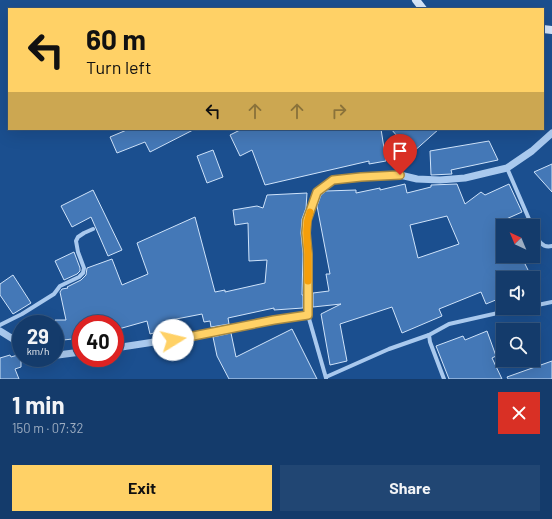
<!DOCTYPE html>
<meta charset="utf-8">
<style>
:root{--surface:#143b6b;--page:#214673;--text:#f1f3f6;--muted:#9dadc1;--line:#33557e;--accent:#ffd166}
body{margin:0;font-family:Barlow,sans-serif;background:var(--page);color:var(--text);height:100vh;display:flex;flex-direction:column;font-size:15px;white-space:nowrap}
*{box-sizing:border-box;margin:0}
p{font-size:13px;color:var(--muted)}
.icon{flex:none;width:22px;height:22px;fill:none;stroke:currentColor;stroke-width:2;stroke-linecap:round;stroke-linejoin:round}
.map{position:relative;height:379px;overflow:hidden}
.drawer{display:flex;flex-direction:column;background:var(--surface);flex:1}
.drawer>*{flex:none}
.guide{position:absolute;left:8px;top:8px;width:536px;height:122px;border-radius:0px;box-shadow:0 4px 16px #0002,0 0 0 1px var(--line);background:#ffd166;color:#111;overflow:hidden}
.needle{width:26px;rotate:316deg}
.tools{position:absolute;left:496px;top:219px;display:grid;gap:8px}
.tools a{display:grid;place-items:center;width:44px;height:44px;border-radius:0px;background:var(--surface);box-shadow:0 4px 16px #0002,0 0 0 1px var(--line);font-size:20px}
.speed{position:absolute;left:12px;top:315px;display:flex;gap:8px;font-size:20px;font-weight:700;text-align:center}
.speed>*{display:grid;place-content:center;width:52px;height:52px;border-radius:50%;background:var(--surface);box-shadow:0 4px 16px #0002,0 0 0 1px var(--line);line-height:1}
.speed small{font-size:10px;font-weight:400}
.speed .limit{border:6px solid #d22;background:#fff;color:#111}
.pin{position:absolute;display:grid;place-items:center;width:34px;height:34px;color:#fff;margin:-41px -17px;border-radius:50% 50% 50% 0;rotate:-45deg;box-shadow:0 0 4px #0007}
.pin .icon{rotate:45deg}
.me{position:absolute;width:44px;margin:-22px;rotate:81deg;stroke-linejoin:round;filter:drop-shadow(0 0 3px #0008)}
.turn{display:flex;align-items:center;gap:14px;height:84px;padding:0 12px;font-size:18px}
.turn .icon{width:52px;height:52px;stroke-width:2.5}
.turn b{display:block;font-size:28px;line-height:34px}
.lanes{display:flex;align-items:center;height:38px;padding:0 12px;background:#0003;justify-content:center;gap:20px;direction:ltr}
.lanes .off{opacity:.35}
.round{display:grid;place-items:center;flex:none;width:42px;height:42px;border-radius:0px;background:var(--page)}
.head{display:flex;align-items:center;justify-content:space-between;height:68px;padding:0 12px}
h1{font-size:24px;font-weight:700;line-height:30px}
.action{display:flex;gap:8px;margin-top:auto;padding:8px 12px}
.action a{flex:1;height:46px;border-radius:0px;background:var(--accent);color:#111;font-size:16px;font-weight:700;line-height:46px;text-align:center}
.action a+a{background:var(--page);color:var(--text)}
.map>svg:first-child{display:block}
.building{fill:#4478b7;stroke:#cfe3fa;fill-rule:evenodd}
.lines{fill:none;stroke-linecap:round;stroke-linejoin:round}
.minor{stroke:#a9c9ee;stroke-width:4}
.tertiary{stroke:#a9c9ee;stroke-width:7}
.secondary{stroke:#d6e6fa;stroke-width:8}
.route-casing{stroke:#a68842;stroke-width:10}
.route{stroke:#ffd166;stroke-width:7}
.slow{stroke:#f59e0b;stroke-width:7}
</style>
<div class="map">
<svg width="552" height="379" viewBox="0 0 552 379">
<rect width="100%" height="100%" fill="#1b4f8f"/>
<g class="building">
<polygon points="129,129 195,129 150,152 145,142 117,153 110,137"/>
<polygon points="242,129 381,129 386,161 369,164 369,161 265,185 252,150 240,156 230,135"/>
<polygon points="391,129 439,129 412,153"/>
<polygon points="489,141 498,160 451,170 452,174 431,175 430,151"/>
<polygon points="213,150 223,177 207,183 197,156"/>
<polygon points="552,164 552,192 534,172"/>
<path d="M405 184 407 193 431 187V185L457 184 465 204 481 192 485 195 509 184 522 212 504 220 507 226H503V256H521L530 274 518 278H503V297L486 304 481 292 439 309 442 316 402 333 392 307 340 324 347 361 330 365 321 314 341 304 313 307V293L329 291 326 274H330L317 206 321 195 326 191 356 190V193L380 188V190ZM447 216 459 244 418 258 410 225Z"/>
<polygon points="93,190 122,250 108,256 91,217 72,227 61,206"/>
<polygon points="307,193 306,208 302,219 301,233 303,254 302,295 303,295 303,308 274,310 274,308 228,318 229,324 211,327 210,321 204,322 202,314 171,320 173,328 150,334 147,321 115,330 115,324 81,324 81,338 55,341 55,320 66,320 60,292 62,289 68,288 67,287 81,280 86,275 87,268 112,259 122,285 148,274 137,243 195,217 215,292 225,290 225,292 265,283 267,260 249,261 248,223 235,225 233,210 257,206 263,208 267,195"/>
<polygon points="74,252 80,268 80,271 77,274 64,280 55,261"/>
<polygon points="13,275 31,303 13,314 0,295 0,284"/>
<polygon points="292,329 317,379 229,379 217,356 213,337 231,333 236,357"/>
<polygon points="487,331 496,356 492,358 502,379 449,379 436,346 463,336 465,340"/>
<polygon points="21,354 21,367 15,369 19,379 0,379 0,358 10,355 11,357"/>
<polygon points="552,361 552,379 508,379 507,377"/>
</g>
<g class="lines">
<g class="minor">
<polyline points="507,168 532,226"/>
<path d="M533 228C537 237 540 249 552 246"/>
<polyline points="533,306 552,302"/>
<polyline points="308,315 326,378"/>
<polyline points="0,325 22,314 54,294 60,286 79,277 83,273 84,268 78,252 76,241 78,237 84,233 93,229"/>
<polyline points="429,335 430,342 444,379"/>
<polyline points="326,377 389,349 429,335 449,324 520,308"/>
</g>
<g class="tertiary">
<polyline points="0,331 21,344"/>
<polyline points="115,348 187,337 274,320 308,315 308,254 306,233 307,220 317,192 333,180 346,178 400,175 417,179 440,180 465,178 490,172 507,168 532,151 552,133"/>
<polyline points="55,354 58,355 81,352"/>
</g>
<g class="secondary">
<polyline points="416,0 423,9"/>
<polyline points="543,29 552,30"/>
</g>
</g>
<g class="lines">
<defs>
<polyline id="route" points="173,340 274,320 308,315 308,254 306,233 307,220 317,192 333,180 361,177 400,175"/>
</defs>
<use href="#route" class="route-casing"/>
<use href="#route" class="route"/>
<path class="slow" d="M308 281C308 272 308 262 308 253 307 238 305 226 310 212"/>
</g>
</svg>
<div class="tools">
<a><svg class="needle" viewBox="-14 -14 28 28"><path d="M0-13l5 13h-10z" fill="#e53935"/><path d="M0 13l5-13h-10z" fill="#9dadc1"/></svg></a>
<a><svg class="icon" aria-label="sound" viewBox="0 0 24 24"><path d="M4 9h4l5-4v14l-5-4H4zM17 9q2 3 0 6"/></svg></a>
<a><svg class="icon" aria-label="search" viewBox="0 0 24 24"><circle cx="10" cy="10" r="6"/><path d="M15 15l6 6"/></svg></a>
</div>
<div class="speed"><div>29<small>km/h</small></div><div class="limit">40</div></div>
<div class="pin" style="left:400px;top:175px;background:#d93025"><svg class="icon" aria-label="arrive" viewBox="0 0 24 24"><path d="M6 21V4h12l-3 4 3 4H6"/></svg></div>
<svg class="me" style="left:173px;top:340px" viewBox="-20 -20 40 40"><circle r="19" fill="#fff"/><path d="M0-13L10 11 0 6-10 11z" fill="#ffd166"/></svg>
<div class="guide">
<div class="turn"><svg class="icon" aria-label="left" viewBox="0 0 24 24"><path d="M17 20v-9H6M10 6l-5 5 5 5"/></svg><div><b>60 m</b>Turn left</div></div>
<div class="lanes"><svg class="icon" aria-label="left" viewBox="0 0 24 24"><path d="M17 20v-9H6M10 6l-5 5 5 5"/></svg><svg class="icon off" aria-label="ahead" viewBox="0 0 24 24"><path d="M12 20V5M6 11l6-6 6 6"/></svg><svg class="icon off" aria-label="ahead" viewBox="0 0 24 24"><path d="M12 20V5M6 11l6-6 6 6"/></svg><svg class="icon off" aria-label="right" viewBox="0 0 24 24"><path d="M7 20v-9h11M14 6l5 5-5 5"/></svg></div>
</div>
</div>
<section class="drawer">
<div class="head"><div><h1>1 min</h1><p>150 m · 07:32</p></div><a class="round" style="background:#d93025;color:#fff"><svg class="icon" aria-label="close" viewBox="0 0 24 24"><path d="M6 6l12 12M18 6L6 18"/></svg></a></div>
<div class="action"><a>Exit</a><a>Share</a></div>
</section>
